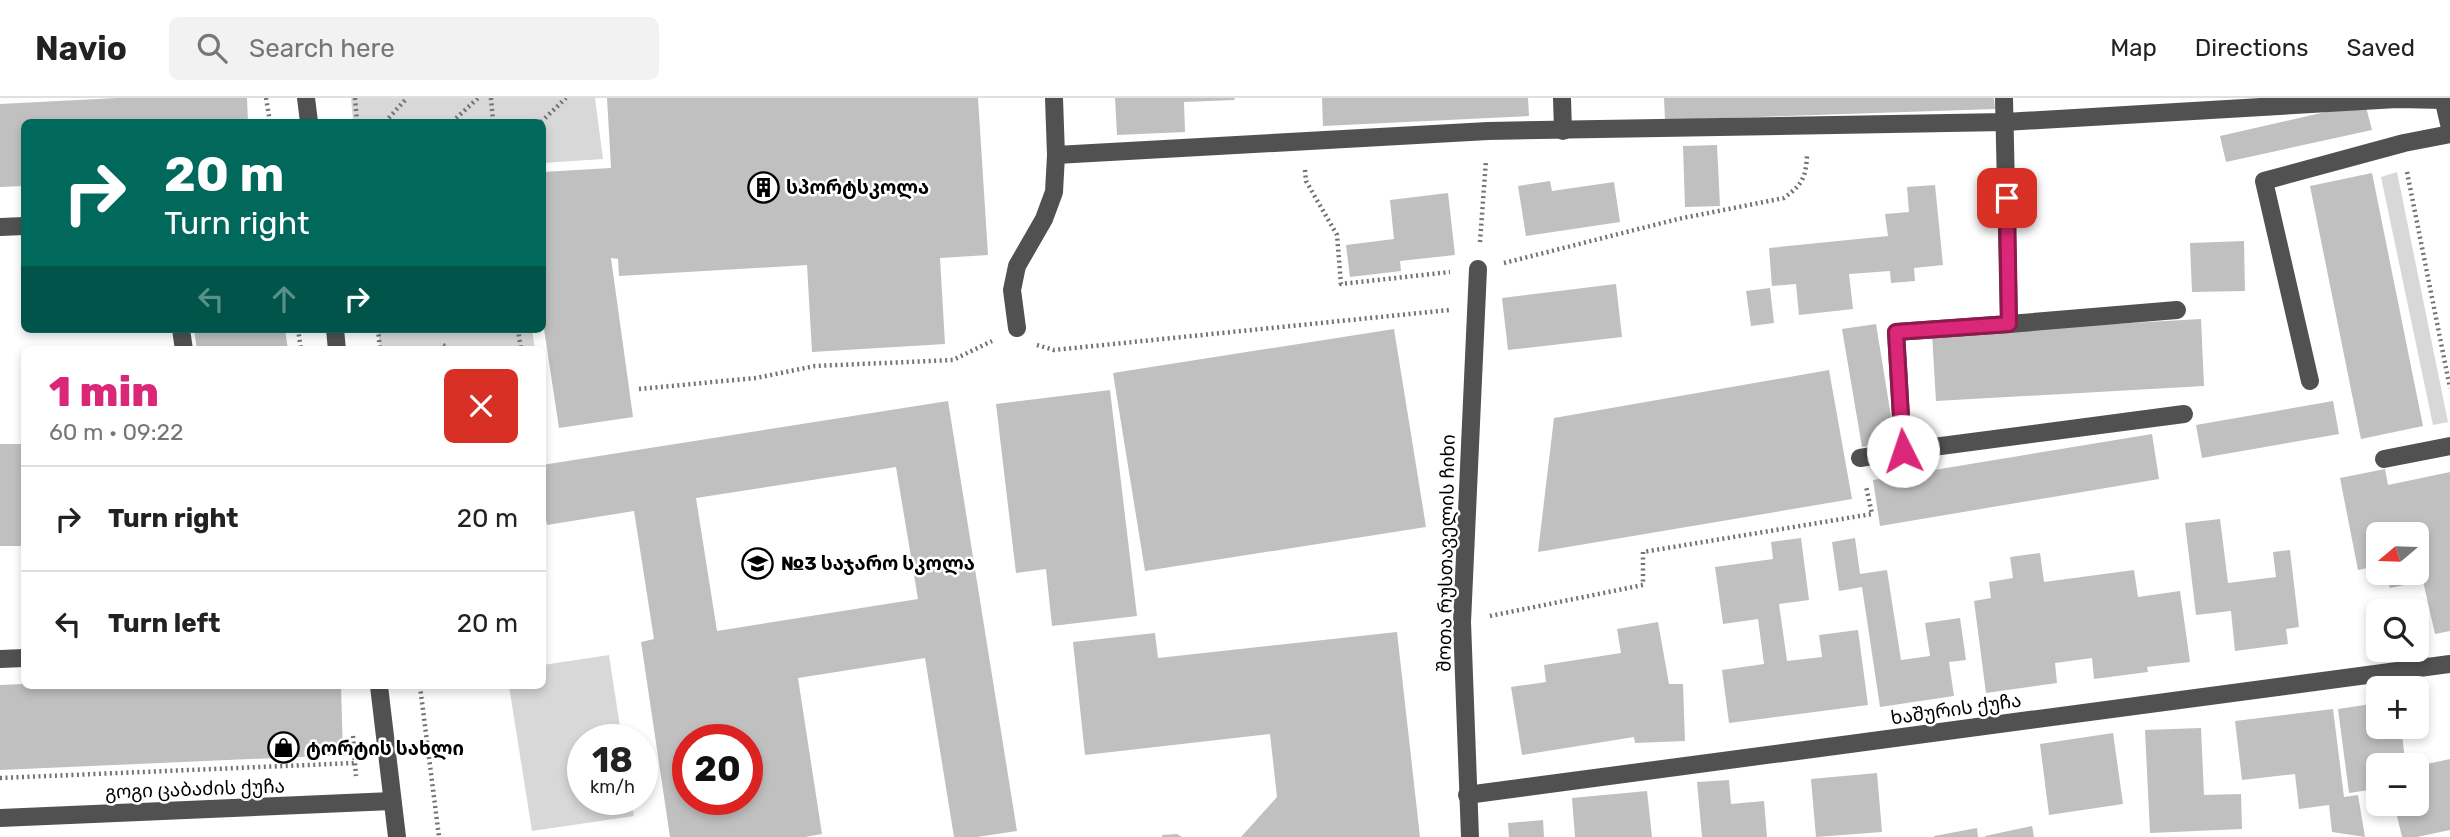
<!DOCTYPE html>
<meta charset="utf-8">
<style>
:root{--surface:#fff;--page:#f2f2f2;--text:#222;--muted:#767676;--line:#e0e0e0;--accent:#db2777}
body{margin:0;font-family:Rubik,"Noto Sans Georgian",sans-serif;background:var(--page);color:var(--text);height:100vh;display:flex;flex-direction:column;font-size:26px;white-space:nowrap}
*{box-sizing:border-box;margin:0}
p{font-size:23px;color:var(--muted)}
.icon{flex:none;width:38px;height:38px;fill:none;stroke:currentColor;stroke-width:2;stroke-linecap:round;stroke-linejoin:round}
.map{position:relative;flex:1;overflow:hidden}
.panel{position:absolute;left:21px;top:248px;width:525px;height:343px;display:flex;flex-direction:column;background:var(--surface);border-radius:10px;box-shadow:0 4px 10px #0003}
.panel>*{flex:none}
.guide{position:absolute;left:21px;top:21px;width:525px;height:214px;border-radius:10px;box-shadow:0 4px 10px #0003;background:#00695c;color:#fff;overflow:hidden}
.needle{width:46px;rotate:251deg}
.controls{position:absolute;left:2366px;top:424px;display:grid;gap:14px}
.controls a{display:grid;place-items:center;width:63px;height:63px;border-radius:10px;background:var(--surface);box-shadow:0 4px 10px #0003;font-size:35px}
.speed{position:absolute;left:567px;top:626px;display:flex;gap:14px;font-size:35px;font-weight:700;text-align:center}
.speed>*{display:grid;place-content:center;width:91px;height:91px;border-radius:50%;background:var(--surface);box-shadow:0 4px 10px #0003;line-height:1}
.speed small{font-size:18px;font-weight:400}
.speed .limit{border:10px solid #d22;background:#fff;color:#111}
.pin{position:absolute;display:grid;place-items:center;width:60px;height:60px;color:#fff;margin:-30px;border-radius:14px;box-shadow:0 4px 10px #0006}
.me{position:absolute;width:77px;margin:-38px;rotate:356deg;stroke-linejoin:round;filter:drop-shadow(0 0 5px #0008)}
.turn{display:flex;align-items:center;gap:24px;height:147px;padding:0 28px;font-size:32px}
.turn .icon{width:91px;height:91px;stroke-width:2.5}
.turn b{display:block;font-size:49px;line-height:60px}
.lanes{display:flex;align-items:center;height:66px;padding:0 28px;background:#0003;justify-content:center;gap:35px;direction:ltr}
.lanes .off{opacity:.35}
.round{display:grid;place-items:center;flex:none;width:74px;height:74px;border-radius:10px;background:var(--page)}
.overview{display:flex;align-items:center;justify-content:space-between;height:119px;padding:0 28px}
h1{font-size:42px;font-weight:800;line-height:52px;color:var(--accent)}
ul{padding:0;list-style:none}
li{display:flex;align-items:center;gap:21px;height:105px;padding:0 28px;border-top:2px solid var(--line)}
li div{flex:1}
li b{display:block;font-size:26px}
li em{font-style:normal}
header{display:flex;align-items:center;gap:42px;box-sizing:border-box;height:98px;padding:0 35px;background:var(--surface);border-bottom:2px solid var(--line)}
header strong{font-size:33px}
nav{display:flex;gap:38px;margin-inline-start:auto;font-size:24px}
.search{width:490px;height:63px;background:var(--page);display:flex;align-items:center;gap:18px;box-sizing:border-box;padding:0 24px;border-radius:10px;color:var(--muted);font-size:26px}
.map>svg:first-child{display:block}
.green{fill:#d8d8d8}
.building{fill:#c0c0c0;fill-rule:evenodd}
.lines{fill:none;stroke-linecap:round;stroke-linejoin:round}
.path{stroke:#737373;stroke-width:4.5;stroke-dasharray:2 3.5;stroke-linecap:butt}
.minor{stroke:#515151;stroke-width:18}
.route-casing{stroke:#8e194d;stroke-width:18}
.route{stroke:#db2777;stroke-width:12}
.labels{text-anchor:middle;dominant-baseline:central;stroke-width:5;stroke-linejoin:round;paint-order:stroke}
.poi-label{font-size:19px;font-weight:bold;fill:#000;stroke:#fff;text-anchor:start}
.street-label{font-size:19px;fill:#000;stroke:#fff}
</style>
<header>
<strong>Navio</strong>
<div class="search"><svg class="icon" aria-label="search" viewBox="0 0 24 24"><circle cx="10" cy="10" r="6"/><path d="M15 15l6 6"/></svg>Search here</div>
<nav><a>Map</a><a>Directions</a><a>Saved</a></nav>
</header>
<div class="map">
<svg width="2450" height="739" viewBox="0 0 2450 739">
<rect width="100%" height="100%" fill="#fff"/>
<g class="green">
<polygon points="351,0 595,0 603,61 543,65 542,24 353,24"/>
<polygon points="2397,74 2448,324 2433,327 2381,79"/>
<polygon points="378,231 532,231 535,252 380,252"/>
<polygon points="609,557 622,642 583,642 583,702 631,702 634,718 532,733 509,588 542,588 543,567"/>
</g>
<g class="building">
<polygon points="117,0 247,0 248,24 24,24 24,88 0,89 0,6"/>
<polygon points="607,0 978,0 988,157 940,160 945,246 812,254 807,167 619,178 618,161 611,160 633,319 559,330 542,218 542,74 611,70"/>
<polygon points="1115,0 1234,0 1235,2 1184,4 1185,34 1117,37"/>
<polygon points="1322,0 1528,0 1529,18 1323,28"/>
<polygon points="1664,0 1994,0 1995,11 1665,22"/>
<polygon points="2365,5 2372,32 2226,64 2220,38"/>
<polygon points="1717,47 1720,108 1685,109 1683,48"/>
<polygon points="2372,75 2423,328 2361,341 2310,88"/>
<polygon points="1550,83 1552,93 1614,84 1620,124 1526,138 1518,88"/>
<polygon points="1935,87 1943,167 1914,170 1915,183 1891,185 1890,173 1849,176 1853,211 1799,217 1796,186 1772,188 1769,150 1888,138 1885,116 1909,114 1907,89"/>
<polygon points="1448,95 1455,157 1400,163 1401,173 1350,179 1346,147 1394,141 1390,102"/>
<polygon points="2244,143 2245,193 2192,194 2190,145"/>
<polygon points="1616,186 1622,239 1508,252 1502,200"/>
<polygon points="1770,190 1774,225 1751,228 1746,193"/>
<polygon points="2201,221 2204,288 1936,303 1932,236"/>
<polygon points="1876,226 1895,343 1862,349 1842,231"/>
<polygon points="194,231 285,231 288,252 197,252"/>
<polygon points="1394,231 1426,429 1145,473 1113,275"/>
<polygon points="1829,272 1852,401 1538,454 1554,320"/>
<polygon points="1110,292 1137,518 1052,528 1046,471 1016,475 996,306"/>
<path d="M948 303 1017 733 977 739H954L925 560 798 580 822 736 805 739H670L641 544 654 541 634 413 547 427 542 401V367ZM896 369 918 501 717 533 696 400ZM688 642H747V702H688Z"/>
<polygon points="2333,303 2339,336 2202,360 2196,327"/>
<polygon points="2152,336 2159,381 1880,428 1873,382"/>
<rect x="0" y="346" width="24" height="102"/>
<polygon points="2385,371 2388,387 2450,374 2450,533 2435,536 2423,483 2390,490 2386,474 2417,474 2417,436 2378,436 2378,468 2358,472 2340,380"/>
<polygon points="2220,421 2228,485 2276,479 2273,454 2290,452 2299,529 2286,531 2288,546 2235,553 2231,513 2196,517 2185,425"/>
<polygon points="1801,440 1809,502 1779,506 1787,563 1822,559 1819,537 1858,532 1868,607 1729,625 1722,572 1764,566 1758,521 1723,526 1715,469 1773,461 1771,444"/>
<polygon points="1855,440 1860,476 1887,472 1901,562 1930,558 1925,525 1960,520 1966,562 1949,564 1954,598 1880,609 1862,489 1839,493 1832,444"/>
<polygon points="2040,455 2044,484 2134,472 2138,499 2180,493 2190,564 2147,569 2148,574 2094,581 2092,560 2055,565 2057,585 1986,595 1974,503 1991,500 1989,484 2013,480 2010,459"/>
<polygon points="1658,524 1669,586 1683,586 1685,643 1635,645 1634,639 1522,657 1511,589 1546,584 1544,567 1621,555 1617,531"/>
<polygon points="1397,534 1420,739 1241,739 1277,699 1270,636 1085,657 1073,544 1155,535 1158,560"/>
<polygon points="24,586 24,588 341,588 343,657 0,672 0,587"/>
<polygon points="2378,605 2378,628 2401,628 2405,662 2373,666 2376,691 2349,695 2338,611"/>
<polygon points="2333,611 2344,699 2358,697 2365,739 2332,734 2329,707 2299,711 2295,676 2242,682 2235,623"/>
<polygon points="2201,630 2204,697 2241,696 2242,731 2150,735 2145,632"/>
<polygon points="2113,635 2123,706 2049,717 2040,646"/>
<polygon points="2450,661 2450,732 2417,739 2402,739 2394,705 2417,705 2417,668"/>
<polygon points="1877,675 1882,734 1816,739 1811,681"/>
<polygon points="1729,682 1731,706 1764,703 1767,739 1702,739 1697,684"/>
<polygon points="1647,693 1652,739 1575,739 1572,700"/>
<polygon points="1543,722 1544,739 1509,739 1508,725"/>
<polygon points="2032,728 2034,739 1985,739 1985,738"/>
<polygon points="1977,730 1978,739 1934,739 1934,738"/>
<polygon points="1177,736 1182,739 1162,739 1162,737"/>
</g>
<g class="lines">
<g class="path">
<polyline points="266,0 270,24"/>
<polyline points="355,0 357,24"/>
<polyline points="491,0 493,24"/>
<polyline points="385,24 407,0"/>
<polyline points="452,24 478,0"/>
<polyline points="541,24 566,0"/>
<polyline points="1305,72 1306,83 1337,137 1341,186 1450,174"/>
<polyline points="2407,74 2450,290"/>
<polyline points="1480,144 1486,62"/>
<path d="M1504 165 1678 121 1784 100C1803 86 1806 79 1807 56"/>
<polyline points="298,231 301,252"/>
<polyline points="378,231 380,252"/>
<polyline points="518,231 521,252"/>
<polyline points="443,247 451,252"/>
<polyline points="1037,247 1054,252 1449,212"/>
<polyline points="639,291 756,280 815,268 953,262 992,243"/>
<polyline points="1490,518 1643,487 1643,454 1872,416 1866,388"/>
<polyline points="420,588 439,739"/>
<polyline points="353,638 356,678"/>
<polyline points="0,680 355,665"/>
</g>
<g class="minor">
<polyline points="306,0 309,24"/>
<polyline points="1054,0 1056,57 1488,33 2005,24 2397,1 2444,2"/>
<polyline points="1562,0 1563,33"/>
<polyline points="2443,0 2450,30"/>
<polyline points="0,129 24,128"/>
<polyline points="2009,226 2177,212"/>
<polyline points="1017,230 1012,192 1017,168 1044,121 1054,94 1056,57"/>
<polyline points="181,231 184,252"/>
<polyline points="335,231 337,252"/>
<polyline points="2310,283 2264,83 2404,45 2450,36"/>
<polyline points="1903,353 2184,316"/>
<polyline points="1860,360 1903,353 1896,234 2009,226 2004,0"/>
<polyline points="2384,361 2450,348"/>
<polyline points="0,561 24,560"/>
<polyline points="379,588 397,739"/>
<polyline points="1467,697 2450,566"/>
<polyline points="0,720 392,703"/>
<polyline points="1470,739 1462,524 1478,171"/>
</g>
</g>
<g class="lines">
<defs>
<polyline id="route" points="1903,353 1896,234 2009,226 2007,100"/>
</defs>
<use href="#route" class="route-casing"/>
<use href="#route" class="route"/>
</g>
<defs>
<symbol id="building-ring" viewBox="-11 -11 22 22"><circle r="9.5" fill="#fff" stroke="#000" stroke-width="1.5"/><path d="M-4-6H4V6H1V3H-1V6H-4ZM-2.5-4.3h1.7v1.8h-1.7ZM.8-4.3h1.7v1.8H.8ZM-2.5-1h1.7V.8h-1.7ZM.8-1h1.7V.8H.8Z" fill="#000"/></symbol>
<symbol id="school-ring" viewBox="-11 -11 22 22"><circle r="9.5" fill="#fff" stroke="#000" stroke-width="1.5"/><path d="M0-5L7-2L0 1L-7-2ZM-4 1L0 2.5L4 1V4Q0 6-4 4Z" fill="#000"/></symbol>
<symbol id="shop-ring" viewBox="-11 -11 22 22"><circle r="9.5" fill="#fff" stroke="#000" stroke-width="1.5"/><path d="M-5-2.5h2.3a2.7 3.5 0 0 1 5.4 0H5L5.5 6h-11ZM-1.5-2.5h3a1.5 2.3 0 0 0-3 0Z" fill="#000"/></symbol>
</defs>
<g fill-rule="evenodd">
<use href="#building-ring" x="746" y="72" width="35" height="35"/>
<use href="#school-ring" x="740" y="448" width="35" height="35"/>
<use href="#shop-ring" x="266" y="632" width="35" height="35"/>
</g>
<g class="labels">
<g class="poi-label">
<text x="786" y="89">სპორტსკოლა</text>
<text x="781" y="465">№3 საჯარო სკოლა</text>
<text x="306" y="650">ტორტის სახლი</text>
</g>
<g class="street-label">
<text transform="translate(1446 455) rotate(-89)">შოთა რუსთაველის ჩიხი</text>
<text transform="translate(1956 611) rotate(-8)">ხაშურის ქუჩა</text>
<text transform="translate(195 691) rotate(-2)">გოგი ცაბაძის ქუჩა</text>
</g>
</g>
</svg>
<div class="controls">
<a><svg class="needle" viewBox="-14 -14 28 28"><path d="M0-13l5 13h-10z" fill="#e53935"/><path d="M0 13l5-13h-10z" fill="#767676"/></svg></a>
<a><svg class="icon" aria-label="search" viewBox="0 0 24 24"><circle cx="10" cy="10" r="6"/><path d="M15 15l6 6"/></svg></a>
<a>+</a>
<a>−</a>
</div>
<div class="speed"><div>18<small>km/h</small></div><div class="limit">20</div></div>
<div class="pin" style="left:2007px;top:100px;background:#d93025"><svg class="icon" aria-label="arrive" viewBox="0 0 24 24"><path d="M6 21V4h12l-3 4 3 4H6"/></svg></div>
<svg class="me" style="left:1903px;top:353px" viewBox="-20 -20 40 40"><circle r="19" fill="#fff"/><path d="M0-13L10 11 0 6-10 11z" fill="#db2777"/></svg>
<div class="guide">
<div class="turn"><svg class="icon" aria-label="right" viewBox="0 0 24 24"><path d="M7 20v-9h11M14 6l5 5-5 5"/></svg><div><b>20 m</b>Turn right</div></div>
<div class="lanes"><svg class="icon off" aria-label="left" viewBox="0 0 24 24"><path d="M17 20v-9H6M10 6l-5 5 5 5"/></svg><svg class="icon off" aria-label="ahead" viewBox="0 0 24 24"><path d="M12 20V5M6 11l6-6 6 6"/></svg><svg class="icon" aria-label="right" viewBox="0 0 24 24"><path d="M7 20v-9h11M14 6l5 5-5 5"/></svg></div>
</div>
<section class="panel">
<div class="overview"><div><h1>1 min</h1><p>60 m · 09:22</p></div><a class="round" style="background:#d93025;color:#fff"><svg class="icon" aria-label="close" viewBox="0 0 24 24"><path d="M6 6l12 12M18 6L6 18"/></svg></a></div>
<ul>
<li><svg class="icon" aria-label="right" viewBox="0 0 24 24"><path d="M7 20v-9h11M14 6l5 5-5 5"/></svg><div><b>Turn right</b></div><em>20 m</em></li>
<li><svg class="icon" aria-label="left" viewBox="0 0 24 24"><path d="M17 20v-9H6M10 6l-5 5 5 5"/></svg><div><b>Turn left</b></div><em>20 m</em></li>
</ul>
</section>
</div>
